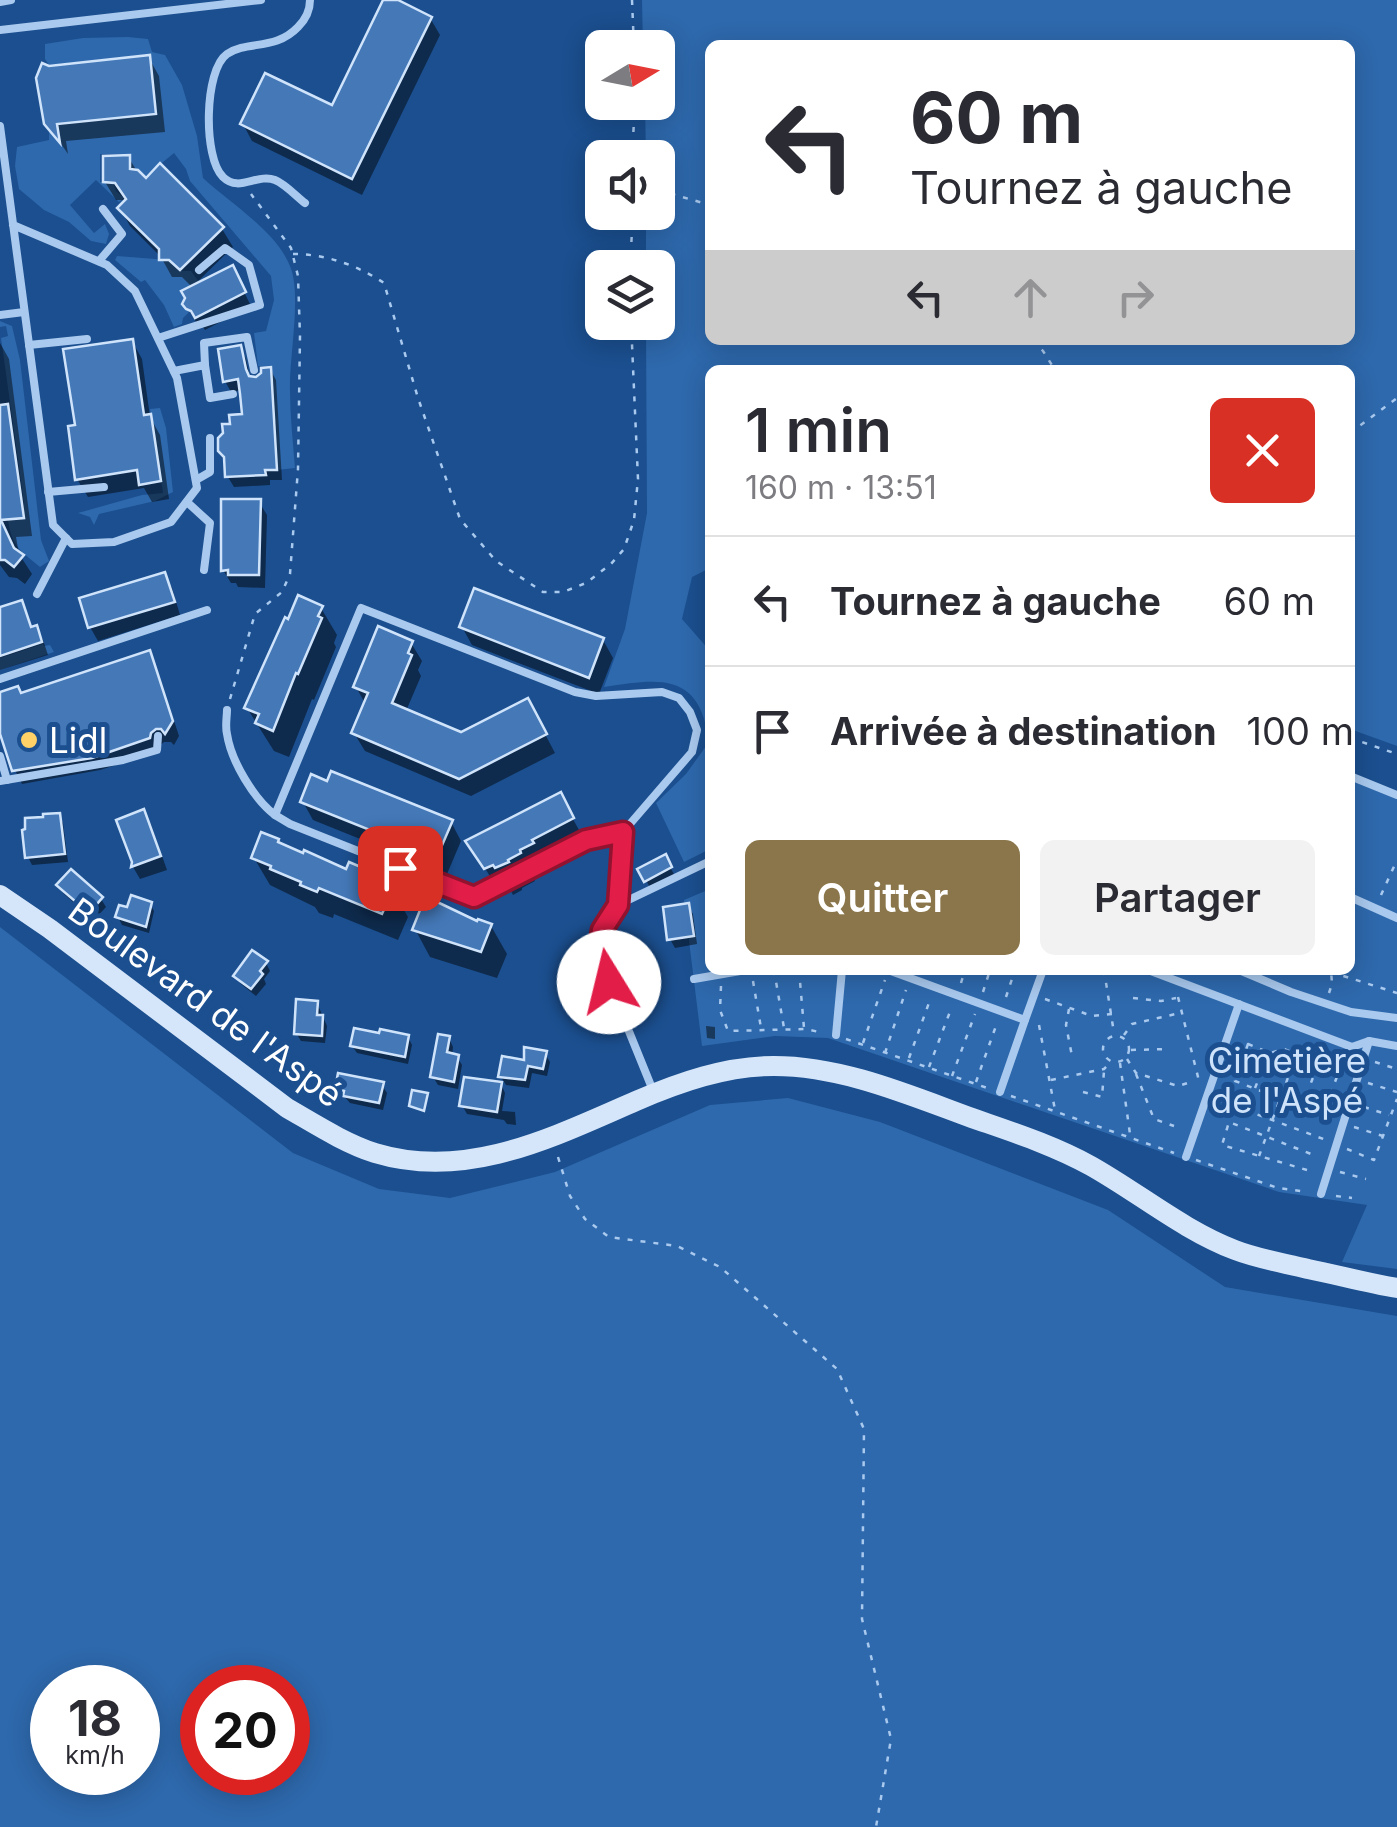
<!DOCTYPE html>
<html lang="fr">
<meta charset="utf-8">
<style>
:root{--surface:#fff;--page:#f2f2f3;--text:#2b2b33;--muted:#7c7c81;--line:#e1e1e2;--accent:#8a764a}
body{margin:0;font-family:Inter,sans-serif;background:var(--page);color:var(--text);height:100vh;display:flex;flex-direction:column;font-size:38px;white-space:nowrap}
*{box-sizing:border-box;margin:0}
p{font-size:32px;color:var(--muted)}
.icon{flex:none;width:55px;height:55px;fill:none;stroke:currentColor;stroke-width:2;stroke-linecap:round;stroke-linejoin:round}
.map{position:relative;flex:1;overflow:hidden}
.drawer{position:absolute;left:705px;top:365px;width:650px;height:610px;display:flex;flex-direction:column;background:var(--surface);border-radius:15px;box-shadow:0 5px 25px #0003}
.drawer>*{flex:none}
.hud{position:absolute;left:705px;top:40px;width:650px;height:305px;border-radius:15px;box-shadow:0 5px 25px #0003;background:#fff;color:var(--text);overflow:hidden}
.needle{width:65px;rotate:80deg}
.fabs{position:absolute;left:585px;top:30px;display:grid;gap:20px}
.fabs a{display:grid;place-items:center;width:90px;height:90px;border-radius:15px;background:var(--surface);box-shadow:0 5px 25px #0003;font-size:50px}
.speed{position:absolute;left:30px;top:1665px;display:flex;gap:20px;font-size:50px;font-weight:700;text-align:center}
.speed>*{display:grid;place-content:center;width:130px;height:130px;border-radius:50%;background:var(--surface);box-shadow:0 5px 25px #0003;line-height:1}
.speed small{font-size:25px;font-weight:400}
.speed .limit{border:15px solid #d22;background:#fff;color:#111}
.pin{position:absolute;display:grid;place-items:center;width:85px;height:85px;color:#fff;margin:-42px;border-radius:20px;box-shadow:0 5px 15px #0006}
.me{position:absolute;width:110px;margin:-55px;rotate:351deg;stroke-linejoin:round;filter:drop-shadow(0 0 8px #0008)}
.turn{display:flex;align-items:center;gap:35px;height:210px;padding:0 40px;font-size:45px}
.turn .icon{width:130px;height:130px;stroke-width:2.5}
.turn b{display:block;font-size:70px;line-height:85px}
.lanes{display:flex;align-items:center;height:95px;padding:0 40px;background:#0003;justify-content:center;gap:50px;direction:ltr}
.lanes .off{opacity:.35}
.round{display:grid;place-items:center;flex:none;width:105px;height:105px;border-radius:15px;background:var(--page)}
.summary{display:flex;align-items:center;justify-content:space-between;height:170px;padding:0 40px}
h1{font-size:60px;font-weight:600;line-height:75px}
.primary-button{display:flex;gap:20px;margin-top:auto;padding:20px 40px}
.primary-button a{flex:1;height:115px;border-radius:15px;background:var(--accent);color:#fff;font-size:40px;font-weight:600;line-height:115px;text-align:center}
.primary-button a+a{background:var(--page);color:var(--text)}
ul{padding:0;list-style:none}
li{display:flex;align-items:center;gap:30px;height:130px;padding:0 40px;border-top:2px solid var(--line)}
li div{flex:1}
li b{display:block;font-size:38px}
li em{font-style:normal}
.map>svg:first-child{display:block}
.green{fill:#2e69ad;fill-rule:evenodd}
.shadow{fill:#0007}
.building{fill:#4478b7;stroke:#cfe3fa;stroke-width:2.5}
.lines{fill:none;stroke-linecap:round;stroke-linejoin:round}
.path{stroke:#a9c9ee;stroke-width:2.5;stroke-dasharray:5 8;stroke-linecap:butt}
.lane{stroke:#a9c9ee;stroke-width:8}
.secondary{stroke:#d6e6fa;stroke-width:20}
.route-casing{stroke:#92132f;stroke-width:25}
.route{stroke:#e11d48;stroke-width:18}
.poi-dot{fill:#ffd166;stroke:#1b4f8f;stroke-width:4}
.labels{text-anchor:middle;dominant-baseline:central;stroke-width:10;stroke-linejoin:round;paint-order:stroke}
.poi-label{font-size:35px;fill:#fff;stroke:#1b4f8f;text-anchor:start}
.street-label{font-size:35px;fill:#fff;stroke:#1b4f8f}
.park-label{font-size:35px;fill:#cfe3fa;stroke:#1b4f8f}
</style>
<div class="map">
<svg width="1397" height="1827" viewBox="0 0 1397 1827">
<rect width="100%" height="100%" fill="#1b4f8f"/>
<g class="green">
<path d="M642 0H1397V746L1350 729V370H710V568L692 577 682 619 710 651V849L684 862 656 803 686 774 709 742C700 672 661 678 604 687L625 629 647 513 646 323 658 322V268L646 267V213L658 212V158L646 157 645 103 658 102V48L643 47ZM710 45H1350V340H710Z"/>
<path d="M128 37 148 39 152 52 165 55 182 85 197 136 203 178C230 203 276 231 290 266 302 294 289 357 290 390 290 416 293 442 295 468L277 470 276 422 251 423V412L275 411 272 366H258L254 333 266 331 274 300 271 276 190 181 186 169 174 153 145 177 138 170 131 168 130 154H100V182L113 183 116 191 124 198 119 202 96 180 70 205 94 233 105 224 109 234 106 244 91 241 69 222 44 210 19 189 15 166 17 147 49 140V129L58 128V125L157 115 151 54 49 65 45 59V44L83 38Z"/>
<polygon points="117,256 168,260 180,271 191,271 199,282 181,291 185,300 182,304 189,312 183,318 182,324 174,327 164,305 145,280 141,282 115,260"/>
<path d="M0 321 12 326 20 360 41 540 49 561 40 567C20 550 12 547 8 520L24 518V503L1 338 8 336 6 326 0 327Z"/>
<polygon points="160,408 166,428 173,492 155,501 99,514 94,525 90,517 78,513 142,495 163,493 150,409"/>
<polygon points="43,644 44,646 50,645 54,652 0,670 0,658"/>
<polygon points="1350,779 1397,798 1397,1269 1342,1262 1367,1205 1279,1192 828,1038 775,1036 702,1046 684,900 710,889 710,970 1350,970"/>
<path d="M0 927 293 1153 379 1189 450 1198 555 1172 710 1105 788 1098 880 1122 1108 1210 1225 1287 1397 1316V1827H0ZM52 1688H138V1772H52ZM202 1688H288V1772H202Z"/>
</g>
<g class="shadow">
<polygon points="385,0 392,0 430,18 440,35 362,195 252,141 243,124 333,109"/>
<polygon points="149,58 159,76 165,132 66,141 68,154 47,123 49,69"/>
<polygon points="129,158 138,173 222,229 233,247 192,287 182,277 172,277 161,257 130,226 120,208 128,200 116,200 105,182"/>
<polygon points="239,282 251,306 205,330 201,324 196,322 185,303"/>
<polygon points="132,341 142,359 150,417 160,435 169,499 152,502 144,488 88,497 77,479 78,427"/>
<polygon points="0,343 9,359 32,536 16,537 19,554 32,574 25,584 17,578 9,577 0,565"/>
<polygon points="240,348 246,359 250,378 257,380 270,369 276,380 282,480 270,480 270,485 234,487 228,477 233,426 244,416 242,390 231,392 225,381"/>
<polygon points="259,502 267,515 265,588 238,587 236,583 231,583 223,570"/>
<polygon points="164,575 172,588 180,615 98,641 90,627 82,600"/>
<polygon points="21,603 32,629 36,628 43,640 48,655 0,670 0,610"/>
<polygon points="321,608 337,635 334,643 336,647 314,700 312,699 289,757 274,751 247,708"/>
<polygon points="462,627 603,640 613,658 599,694 472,645"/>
<polygon points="411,643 422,661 418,670 421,676 406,711 461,735 537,719 555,753 471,796 365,751 354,733 366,705 356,687"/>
<polygon points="148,653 156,666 179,736 174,745 171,742 164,742 158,747 157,752 100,770 22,784 15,770 0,726 0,695 21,695"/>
<polygon points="560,796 588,846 546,868 548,871 534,879 535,881 522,888 522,890 513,895 511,891 502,896 469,842"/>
<polygon points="303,802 451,822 461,841 447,874 313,820"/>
<polygon points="143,812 151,825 167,870 140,879 133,867"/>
<polygon points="58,816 63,823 68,862 32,865 28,857"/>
<polygon points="280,846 348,872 381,878 386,887 392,890 408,917 398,940 334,914 333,918 319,913 315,907 270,885 254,858"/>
<polygon points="665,858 675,876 651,889 640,870"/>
<polygon points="71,872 101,899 106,907 94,920 64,894 59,886"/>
<polygon points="150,904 154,911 149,933 122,925 118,917"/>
<polygon points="688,906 693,914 697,944 675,948 670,939"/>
<polygon points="491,926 507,954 497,978 430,957 415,929"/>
<polygon points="266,963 270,971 264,979 266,984 256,996 241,984 236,976"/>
<polygon points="317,1003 327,1026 325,1043 301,1041 296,1033"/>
<polygon points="706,1026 715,1027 715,1039 707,1038"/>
<polygon points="408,1037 412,1045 408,1064 357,1053 352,1046"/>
<polygon points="449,1038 453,1047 452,1056 457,1057 462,1065 458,1089 438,1085 433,1077"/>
<polygon points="545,1054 550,1062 547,1076 532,1073 529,1088 506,1085 501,1077"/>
<polygon points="501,1084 505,1093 502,1111 515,1112 516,1125 507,1124 504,1120 467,1114 462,1105"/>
<polygon points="382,1085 387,1093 383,1110 350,1103 338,1089"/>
</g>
<g class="building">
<polygon points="383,0 398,0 432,17 352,179 240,124 265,73 332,105"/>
<polygon points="150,55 156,114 57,124 60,143 44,124 36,78 42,63 49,66"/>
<polygon points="130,155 130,169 138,170 146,178 160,163 224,227 180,270 169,260 159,260 159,249 117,208 126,199 115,183 103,182 103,156"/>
<polygon points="233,265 246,292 195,318 191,311 186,309 182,304 185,298 181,291"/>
<polygon points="133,339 144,415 151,414 161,481 139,485 137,470 75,480 68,426 75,425 63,349"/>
<polygon points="241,345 246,369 249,376 256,377 261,373 261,368 271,367 277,470 265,470 266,475 225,477 224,457 218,451 218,438 223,433 222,424 230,424 229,415 242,414 240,394 238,379 223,382 218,349"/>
<polygon points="8,404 24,518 1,520 14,548 24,555 14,567 5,560 0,560 0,405"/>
<polygon points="221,499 261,499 259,575 228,575 228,570 221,571"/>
<polygon points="165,572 175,602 88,628 79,598"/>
<polygon points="474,588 604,638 589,678 459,627"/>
<polygon points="298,595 323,606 318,616 322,618 298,674 296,673 273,731 255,723 259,714 244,708 285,617 288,619"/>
<polygon points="22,600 31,627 37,625 42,642 0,656 0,607"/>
<polygon points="378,626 413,641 408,653 412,655 392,703 461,732 528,698 547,734 459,779 351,733 368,693 353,687"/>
<polygon points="150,650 173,721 165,734 161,729 156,729 151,733 150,738 92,758 12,771 0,734 0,692 18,686 21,693"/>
<polygon points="331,771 453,820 437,857 300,802 311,774 327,781"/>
<polygon points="561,792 574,818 532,840 534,843 520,850 521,853 508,860 509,862 495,868 493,865 484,869 465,841"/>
<polygon points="144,809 161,856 131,867 132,862 116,820"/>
<polygon points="60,813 65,854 25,858 22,830 25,829 25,818 43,817 43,814"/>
<polygon points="261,832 279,839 278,842 303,853 304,850 346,869 349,862 382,876 380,882 394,888 382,914 319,888 317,892 300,885 301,882 270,869 271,866 251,858"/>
<polygon points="666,854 672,867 644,882 637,869"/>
<polygon points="71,869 103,897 89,913 56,885"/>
<polygon points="131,895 152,902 146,927 115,917 119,905 127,907"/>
<polygon points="433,900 477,921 478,919 492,924 481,952 412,930 422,905 430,908"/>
<polygon points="689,903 694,936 667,940 663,907"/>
<polygon points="252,950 268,961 260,971 263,974 251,989 233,976"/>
<polygon points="296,999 318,1001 317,1015 323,1015 322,1036 294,1034"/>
<polygon points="354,1028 379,1033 380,1029 409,1035 405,1057 350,1046"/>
<polygon points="438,1034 450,1036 447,1052 459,1055 454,1082 430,1077"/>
<polygon points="524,1047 547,1051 543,1069 528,1066 525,1080 498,1077 502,1056 524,1060"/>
<polygon points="338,1073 384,1082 379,1103 343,1096 344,1091 335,1089"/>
<polygon points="464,1077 502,1082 497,1112 459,1106"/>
<polygon points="412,1090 428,1093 424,1111 409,1106"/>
</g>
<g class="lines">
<g class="path">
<polyline points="632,0 634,48"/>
<polyline points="632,158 635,102"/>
<polyline points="658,190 710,205"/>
<path d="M293 254C325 254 357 265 384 283L418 398 460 519 496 561 543 592H563L586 583 611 564 624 549 634 520 638 479 631 322"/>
<polyline points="630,268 633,212"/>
<polyline points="1033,340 1043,351 1055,370"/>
<polyline points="1350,433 1397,398"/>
<polyline points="230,699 255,614 282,592 290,574 298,469 300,336 298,276 291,248 251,194"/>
<polyline points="1350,738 1397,754"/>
<polyline points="1381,895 1397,860"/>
<polyline points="774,970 784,1028"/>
<polyline points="799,970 804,1028"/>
<polyline points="1104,970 1114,1033"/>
<polyline points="1331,972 1397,993"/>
<polyline points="753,981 761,1028"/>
<polyline points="961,983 965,970"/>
<polyline points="721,986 720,1010 728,1031 805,1029 824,1033"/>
<polyline points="983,992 990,970"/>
<polyline points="1329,993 1332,984 1331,970"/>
<polyline points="1006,997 1015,970"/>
<polyline points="1178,997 1199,1081"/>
<polyline points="1133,998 1161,1001 1176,998"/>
<polyline points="1045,999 1092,1016 1112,1014"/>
<polyline points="1069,1009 1066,1025 1072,1056"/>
<polyline points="1039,1025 1055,1110"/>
<polyline points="1124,1035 1132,1024 1180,1013"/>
<circle cx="1116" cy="1049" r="13"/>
<polyline points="846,1039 990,1089"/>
<polyline points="863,1043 885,980"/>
<polygon points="1248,1044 1270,1053 1284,1049 1339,1071 1323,1115 1235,1081"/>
<polyline points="1131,1050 1167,1049"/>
<polyline points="885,1053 906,990"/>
<polyline points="909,1058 930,1000"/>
<polyline points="1127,1059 1136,1073 1178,1086 1194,1081"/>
<polyline points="1375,1062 1397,1069"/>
<polyline points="1120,1063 1130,1134"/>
<polyline points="929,1067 951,1009"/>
<polyline points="1136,1074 1154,1119 1174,1126"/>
<polyline points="952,1076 975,1014"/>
<polyline points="1051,1080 1104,1069 1110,1063"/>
<polyline points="976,1082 997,1023"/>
<polyline points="1368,1083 1397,1092"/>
<polyline points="1255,1088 1269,1054"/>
<polyline points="1083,1092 1102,1097 1104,1071"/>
<polyline points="1011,1096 1174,1153"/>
<polyline points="1221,1101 1326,1140"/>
<polyline points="1302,1107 1318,1064"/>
<polyline points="1364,1107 1389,1115"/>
<polyline points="1354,1127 1383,1136"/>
<polyline points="1347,1149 1374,1160 1397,1099"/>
<polyline points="1259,1156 1296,1056"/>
<polyline points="558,1157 570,1196 585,1219 609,1237 677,1246 720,1267 837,1369 864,1429 862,1619 891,1739 876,1827"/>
<polyline points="1196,1160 1278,1188 1308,1192"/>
<polyline points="1307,1170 1222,1145 1229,1122 1311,1154"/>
<polyline points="1340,1172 1366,1179"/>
<polyline points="1336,1196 1352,1198"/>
</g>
<g class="lane">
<polyline points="0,2 11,0"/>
<polyline points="0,30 261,0"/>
<polyline points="0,126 53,525 72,544 114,542 171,522 197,488 177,378 135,291 107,265 13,225"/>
<path d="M305 203C296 196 285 184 275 180 257 173 239 193 223 177 203 158 204 70 227 54 248 40 275 51 298 27 306 19 310 11 310 0"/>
<polyline points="99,261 122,234 103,209"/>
<polyline points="0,315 24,312"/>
<polyline points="158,338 260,305 249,265 225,248 199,270"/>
<polyline points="29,345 87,339"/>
<polyline points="205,365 204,343 247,337 254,370"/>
<polyline points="174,371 205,365 210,398 233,394"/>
<polyline points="196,480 210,472 210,438"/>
<polyline points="48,492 104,487"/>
<polyline points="187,502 210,523 204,570"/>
<polyline points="37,594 66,538"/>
<polyline points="0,679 207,610"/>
<path d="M227 710C227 717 225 726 227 734 231 761 254 799 275 815L361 608 575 692 596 696 662 692 679 698 690 712 697 730 692 752 623 832 618 905"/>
<polyline points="0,756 7,780"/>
<polyline points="1350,776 1397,795"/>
<polyline points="0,781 123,760 157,750 158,736"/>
<polyline points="275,815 290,824 474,897 586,840 623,832"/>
<polyline points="1350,897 1397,918"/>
<polyline points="888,970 1025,1020 1043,970"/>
<polyline points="1148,970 1352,1047 1369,1041 1397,1046"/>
<polyline points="1239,970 1291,992 1351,1012 1397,1018"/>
<polyline points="694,979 746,970"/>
<polyline points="836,1035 842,970"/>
<polyline points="1000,1092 1025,1020"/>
<polyline points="654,1093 598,955 602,930 618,905 710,861"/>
<polyline points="1186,1157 1239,1004"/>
<polyline points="1321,1194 1369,1041"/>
</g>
<path class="secondary" d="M0 895 50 929 287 1108C315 1124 344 1143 375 1153 467 1181 553 1137 636 1101 680 1082 726 1066 774 1066 842 1066 909 1095 972 1118 1012 1132 1053 1145 1091 1166 1139 1193 1183 1230 1235 1250 1258 1259 1284 1263 1308 1269 1338 1275 1367 1283 1397 1288"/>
</g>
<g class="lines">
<defs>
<polyline id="route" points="400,868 474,897 586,840 623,832 618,905 602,930 598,955 609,982"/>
</defs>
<use href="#route" class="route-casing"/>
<use href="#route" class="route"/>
</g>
<circle class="poi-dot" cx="29" cy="740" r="10"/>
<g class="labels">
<g class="poi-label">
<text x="49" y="740">Lidl</text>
</g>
<g class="street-label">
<text transform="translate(206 1002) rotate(36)">Boulevard de l'Aspé</text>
</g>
<g class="park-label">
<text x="1287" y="1060">Cimetière<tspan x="1287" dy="40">de l'Aspé</tspan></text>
</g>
</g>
</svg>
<div class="fabs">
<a><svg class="needle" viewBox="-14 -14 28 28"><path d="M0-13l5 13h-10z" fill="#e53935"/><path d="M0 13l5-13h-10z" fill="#7c7c81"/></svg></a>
<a><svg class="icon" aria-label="sound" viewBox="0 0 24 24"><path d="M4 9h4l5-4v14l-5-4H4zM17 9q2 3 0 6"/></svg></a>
<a><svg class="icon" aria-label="layers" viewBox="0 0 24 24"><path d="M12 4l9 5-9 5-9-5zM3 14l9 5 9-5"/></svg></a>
</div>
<div class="speed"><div>18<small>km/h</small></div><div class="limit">20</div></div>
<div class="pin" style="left:400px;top:868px;background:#d93025"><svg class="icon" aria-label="arrive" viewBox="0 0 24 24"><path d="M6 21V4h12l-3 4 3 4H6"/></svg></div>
<svg class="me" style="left:609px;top:982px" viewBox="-20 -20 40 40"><circle r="19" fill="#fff"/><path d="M0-13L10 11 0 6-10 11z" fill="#e11d48"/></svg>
<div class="hud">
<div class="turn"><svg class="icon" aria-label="left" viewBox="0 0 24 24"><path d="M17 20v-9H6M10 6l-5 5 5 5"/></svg><div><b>60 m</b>Tournez à gauche</div></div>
<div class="lanes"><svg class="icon" aria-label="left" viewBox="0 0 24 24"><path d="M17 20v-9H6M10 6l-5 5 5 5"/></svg><svg class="icon off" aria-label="ahead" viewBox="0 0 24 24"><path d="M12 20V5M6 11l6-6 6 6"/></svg><svg class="icon off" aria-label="right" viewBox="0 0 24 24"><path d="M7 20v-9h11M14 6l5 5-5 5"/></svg></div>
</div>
<section class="drawer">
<div class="summary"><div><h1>1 min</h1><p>160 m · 13:51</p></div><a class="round" style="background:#d93025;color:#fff"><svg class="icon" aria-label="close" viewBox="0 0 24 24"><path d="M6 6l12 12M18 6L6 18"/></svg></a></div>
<ul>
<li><svg class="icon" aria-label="left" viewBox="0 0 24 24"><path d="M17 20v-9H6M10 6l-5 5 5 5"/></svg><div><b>Tournez à gauche</b></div><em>60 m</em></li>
<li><svg class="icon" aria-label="arrive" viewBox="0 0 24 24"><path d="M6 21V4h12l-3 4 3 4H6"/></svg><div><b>Arrivée à destination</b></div><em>100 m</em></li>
</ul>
<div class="primary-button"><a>Quitter</a><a>Partager</a></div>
</section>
</div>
